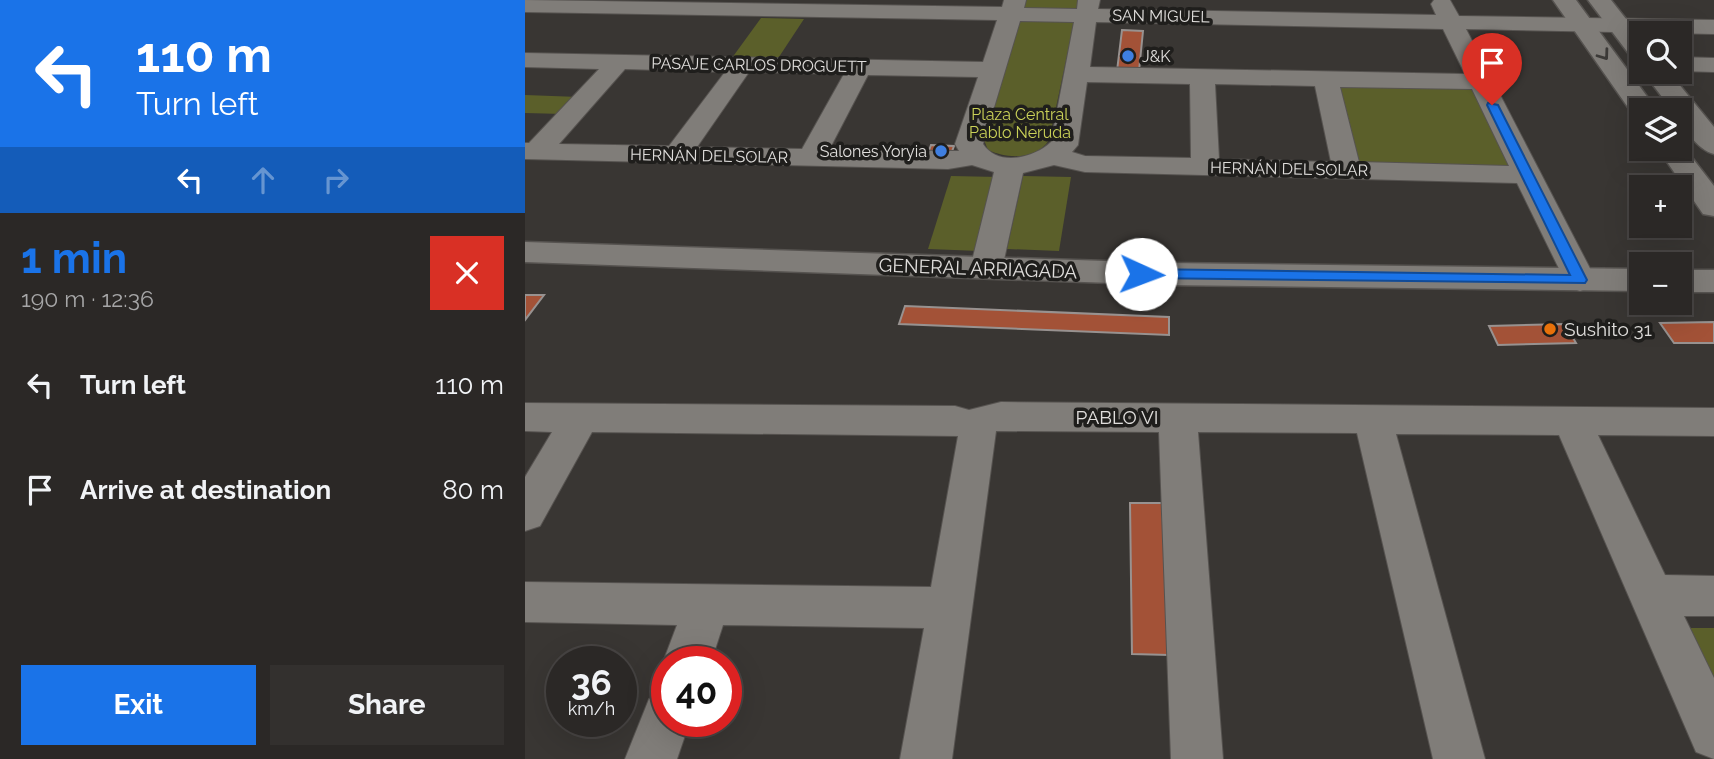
<!DOCTYPE html>
<meta charset="utf-8">
<style>
:root{--surface:#2b2826;--page:#33302e;--text:#f1f3f6;--muted:#a6a6a7;--line:#474443;--accent:#1a73e8}
body{margin:0;font-family:Raleway,sans-serif;background:var(--page);color:var(--text);height:100vh;display:flex;flex-direction:column;font-size:26px;white-space:nowrap}
*{box-sizing:border-box;margin:0}
p{font-size:23px;color:var(--muted)}
.icon{flex:none;width:38px;height:38px;fill:none;stroke:currentColor;stroke-width:2;stroke-linecap:round;stroke-linejoin:round}
.map{position:relative;flex:1;overflow:hidden}
.side{display:flex;flex-direction:column;background:var(--surface);width:525px}
.side>*{flex:none}
.banner{background:#1a73e8;color:#fff;overflow:hidden}
.fabs{position:absolute;left:1104px;top:21px;display:grid;gap:14px}
.fabs a{display:grid;place-items:center;width:63px;height:63px;border-radius:0px;background:var(--surface);box-shadow:0 7px 28px #0002,0 0 0 2px var(--line);font-size:35px}
.speed{position:absolute;left:21px;top:646px;display:flex;gap:14px;font-size:35px;font-weight:700;text-align:center}
.speed>*{display:grid;place-content:center;width:91px;height:91px;border-radius:50%;background:var(--surface);box-shadow:0 7px 28px #0002,0 0 0 2px var(--line);line-height:1}
.speed small{font-size:18px;font-weight:400}
.speed .limit{border:10px solid #d22;background:#fff;color:#111}
.pin{position:absolute;display:grid;place-items:center;width:60px;height:60px;color:#fff;margin:-72px -30px;border-radius:50% 50% 50% 0;rotate:-45deg;box-shadow:0 0 7px #0007}
.pin .icon{rotate:45deg}
.me{position:absolute;width:77px;margin:-38px;rotate:92deg;stroke-linejoin:round;filter:drop-shadow(0 0 5px #0008)}
.turn{display:flex;align-items:center;gap:24px;height:147px;padding:0 21px;font-size:32px}
.turn .icon{width:91px;height:91px;stroke-width:2.5}
.turn b{display:block;font-size:49px;line-height:60px}
.lanes{display:flex;align-items:center;height:66px;padding:0 21px;background:#0003;justify-content:center;gap:35px;direction:ltr}
.lanes .off{opacity:.35}
.round{display:grid;place-items:center;flex:none;width:74px;height:74px;border-radius:0px;background:var(--page)}
.headline{display:flex;align-items:center;justify-content:space-between;height:119px;padding:0 21px}
h1{font-size:42px;font-weight:700;line-height:52px;color:var(--accent)}
.primary-button{display:flex;gap:14px;margin-top:auto;padding:14px 21px}
.primary-button a{flex:1;height:80px;border-radius:0px;background:var(--accent);color:#fff;font-size:28px;font-weight:700;line-height:80px;text-align:center}
.primary-button a+a{background:var(--page);color:var(--text)}
ul{padding:0;list-style:none}
li{display:flex;align-items:center;gap:21px;height:105px;padding:0 21px}
li div{flex:1}
li b{display:block;font-size:26px}
li em{font-style:normal}
main{display:flex;flex:1;min-height:0}
.map>svg:first-child{display:block}
.green{fill:#5b5f2a}
.building{fill:#a35237;stroke:#989290;stroke-width:2}
.lines{fill:none;stroke-linecap:round;stroke-linejoin:round}
.minor-casing{stroke:#565350;stroke-width:2}
.tertiary-casing{stroke:#565350;stroke-width:3}
.minor{fill:#807d79;fill-rule:evenodd}
.tertiary{fill:#807d79;fill-rule:evenodd}
.oneway{stroke:#3c3a38}
.route{fill:#1a73e8;stroke:#114b97;stroke-width:2}
.shop-dot{fill:#3f7fe0;stroke:#1f1e1c;stroke-width:2.5}
.food-dot{fill:#e8710a;stroke:#1f1e1c;stroke-width:2.5}
.labels{text-anchor:middle;dominant-baseline:central;stroke-width:7;stroke-linejoin:round;paint-order:stroke}
.far-street-label{font-size:16px;fill:#e0dedc;stroke:#1f1e1c}
.far-poi-label{font-size:16px;fill:#e0dedc;stroke:#1f1e1c;text-anchor:start}
.far-park-label{font-size:16px;fill:#cad158;stroke:#1f1e1c}
.street-label{font-size:19px;fill:#e0dedc;stroke:#1f1e1c}
.poi-label{font-size:19px;fill:#e0dedc;stroke:#1f1e1c;text-anchor:start}
</style>
<main>
<section class="side">
<div class="banner">
<div class="turn"><svg class="icon" aria-label="left" viewBox="0 0 24 24"><path d="M17 20v-9H6M10 6l-5 5 5 5"/></svg><div><b>110 m</b>Turn left</div></div>
<div class="lanes"><svg class="icon" aria-label="left" viewBox="0 0 24 24"><path d="M17 20v-9H6M10 6l-5 5 5 5"/></svg><svg class="icon off" aria-label="ahead" viewBox="0 0 24 24"><path d="M12 20V5M6 11l6-6 6 6"/></svg><svg class="icon off" aria-label="right" viewBox="0 0 24 24"><path d="M7 20v-9h11M14 6l5 5-5 5"/></svg></div>
</div>
<div class="headline"><div><h1>1 min</h1><p>190 m · 12:36</p></div><a class="round" style="background:#d93025;color:#fff"><svg class="icon" aria-label="close" viewBox="0 0 24 24"><path d="M6 6l12 12M18 6L6 18"/></svg></a></div>
<ul>
<li><svg class="icon" aria-label="left" viewBox="0 0 24 24"><path d="M17 20v-9H6M10 6l-5 5 5 5"/></svg><div><b>Turn left</b></div><em>110 m</em></li>
<li><svg class="icon" aria-label="arrive" viewBox="0 0 24 24"><path d="M6 21V4h12l-3 4 3 4H6"/></svg><div><b>Arrive at destination</b></div><em>80 m</em></li>
</ul>
<div class="primary-button"><a>Exit</a><a>Share</a></div>
</section>
<div class="map">
<svg width="1189" height="759" viewBox="0 0 1189 759">
<rect width="100%" height="100%" fill="#393633"/>
<g class="green">
<path d="M497 0H554L524 140C512 160 482 159 463 150L459 140Z"/>
<polygon points="236,18 279,19 250,63 204,62"/>
<polygon points="811,81 947,84 986,169 833,166"/>
<polygon points="0,95 54,97 38,114 0,113"/>
<polygon points="426,176 474,177 455,251 403,249"/>
<polygon points="498,176 546,177 534,251 482,249"/>
<polygon points="1162,628 1189,628 1189,690"/>
</g>
<g class="building">
<polygon points="597,30 618,31 614,71 592,71"/>
<polygon points="406,145 429,146 425,157 402,156"/>
<polygon points="0,295 19,295 0,320"/>
<polygon points="380,306 644,317 644,335 374,324"/>
<polygon points="1189,322 1189,343 1149,343 1135,323"/>
<polygon points="1040,324 1051,343 973,345 964,326"/>
<polygon points="605,503 637,503 644,655 607,654"/>
</g>
<g class="lines">
<defs>
<g id="minor">
<path d="M0 0 477 7 479 0H501L499 8 552 9 553 0H575L573 9 911 15 906 4 909 0H925L934 16 1189 20V34L941 29 1071 280 1067 287 1055 291 1043 287 992 183 560 172 529 165 498 173 477 269 472 276 461 279 450 276 445 269 469 172 447 165 423 169 0 159V143H4L74 69 0 67V53L458 62 472 20 0 12ZM495 21 549 22 526 142C509 158 473 167 458 144ZM571 22 918 29 940 74 565 67ZM100 69 200 72 144 146 34 144ZM224 72 319 74 277 149 172 147ZM343 75 453 77 430 144 434 151 304 150ZM562 82 665 84 666 158 560 156 547 152 553 145ZM690 84 790 86 806 162 694 159ZM815 87 947 89 984 166 834 162Z"/>
<polygon points="1155,57 1189,58 1189,72 1155,71"/>
<polygon points="476,402 1189,408 1189,436 1073,435 1140,575 1189,576 1189,616 1159,616 1189,678 1189,759 1171,752 1034,435 871,434 960,759 908,759 832,433 673,432 698,759 646,759 634,432 471,431 427,759 375,759 399,628 198,625 186,662 142,662 142,671 138,662 152,625 0,622 0,582 406,587 433,436 67,432 15,526 0,531 0,477 27,432 0,431 0,403 430,406 444,410"/>
<polygon points="142,691 142,721 165,721 152,759 100,759 124,699"/>
</g>
<g id="tertiary">
<polygon points="1028,0 1051,0 1132,110 1116,110 1116,118 1109,116"/>
<polygon points="1063,0 1086,0 1116,38 1116,60 1107,58"/>
<path d="M1118 72H1144L1189 127V154C1173 150 1155 127 1155 110H1147Z"/>
<polygon points="1155,142 1189,186 1189,216 1178,214 1133,149 1155,149"/>
<polygon points="0,242 641,263 1116,269 1116,291 641,285 0,262"/>
<rect x="1155" y="270" width="34" height="22"/>
</g>
</defs>
<use href="#minor" class="minor-casing"/>
<use href="#tertiary" class="tertiary-casing"/>
<use href="#minor" class="minor"/>
<use href="#tertiary" class="tertiary"/>
</g>
<defs><path id="oneway-chevron" d="M-2-3.5L2.5 0L-2 3.5" fill="none" stroke-width="1.6" stroke-linecap="round" stroke-linejoin="round" transform="scale(1.75)"/></defs>
<use class="oneway" href="#oneway-chevron" transform="translate(1079 55) rotate(54)"/>
<polygon class="route" points="963,103 973,105 1062,280 1060,283 616,278 609,274 616,269 1045,275 962,105"/>
<g class="shop-dot">
<circle cx="603" cy="56" r="7"/>
<circle cx="416" cy="151" r="7"/>
</g>
<circle class="food-dot" cx="1025" cy="329" r="7"/>
<g class="labels">
<g class="far-street-label">
<text transform="translate(636 16) rotate(1)">SAN MIGUEL</text>
<text transform="translate(234 65) rotate(1)">PASAJE CARLOS DROGUETT</text>
<text transform="translate(184 156) rotate(1)">HERNÁN DEL SOLAR</text>
<text transform="translate(764 169) rotate(1)">HERNÁN DEL SOLAR</text>
</g>
<g class="far-poi-label">
<text x="617" y="56">J&amp;K</text>
<text x="402" y="151" text-anchor="end">Salones Yoryia</text>
</g>
<g class="far-park-label">
<text x="495" y="114">Plaza Central<tspan x="495" dy="18">Pablo Neruda</tspan></text>
</g>
<g class="street-label">
<text transform="translate(453 268) rotate(2)">GENERAL ARRIAGADA</text>
<text x="592" y="417">PABLO VI</text>
</g>
<g class="poi-label">
<text x="1039" y="329">Sushito 31</text>
</g>
</g>
</svg>
<div class="fabs">
<a><svg class="icon" aria-label="search" viewBox="0 0 24 24"><circle cx="10" cy="10" r="6"/><path d="M15 15l6 6"/></svg></a>
<a><svg class="icon" aria-label="layers" viewBox="0 0 24 24"><path d="M12 4l9 5-9 5-9-5zM3 14l9 5 9-5"/></svg></a>
<a>+</a>
<a>−</a>
</div>
<div class="speed"><div>36<small>km/h</small></div><div class="limit">40</div></div>
<div class="pin" style="left:967px;top:105px;background:#d93025"><svg class="icon" aria-label="arrive" viewBox="0 0 24 24"><path d="M6 21V4h12l-3 4 3 4H6"/></svg></div>
<svg class="me" style="left:616px;top:274px" viewBox="-20 -20 40 40"><circle r="19" fill="#fff"/><path d="M0-13L10 11 0 6-10 11z" fill="#1a73e8"/></svg>
</div>
</main>
